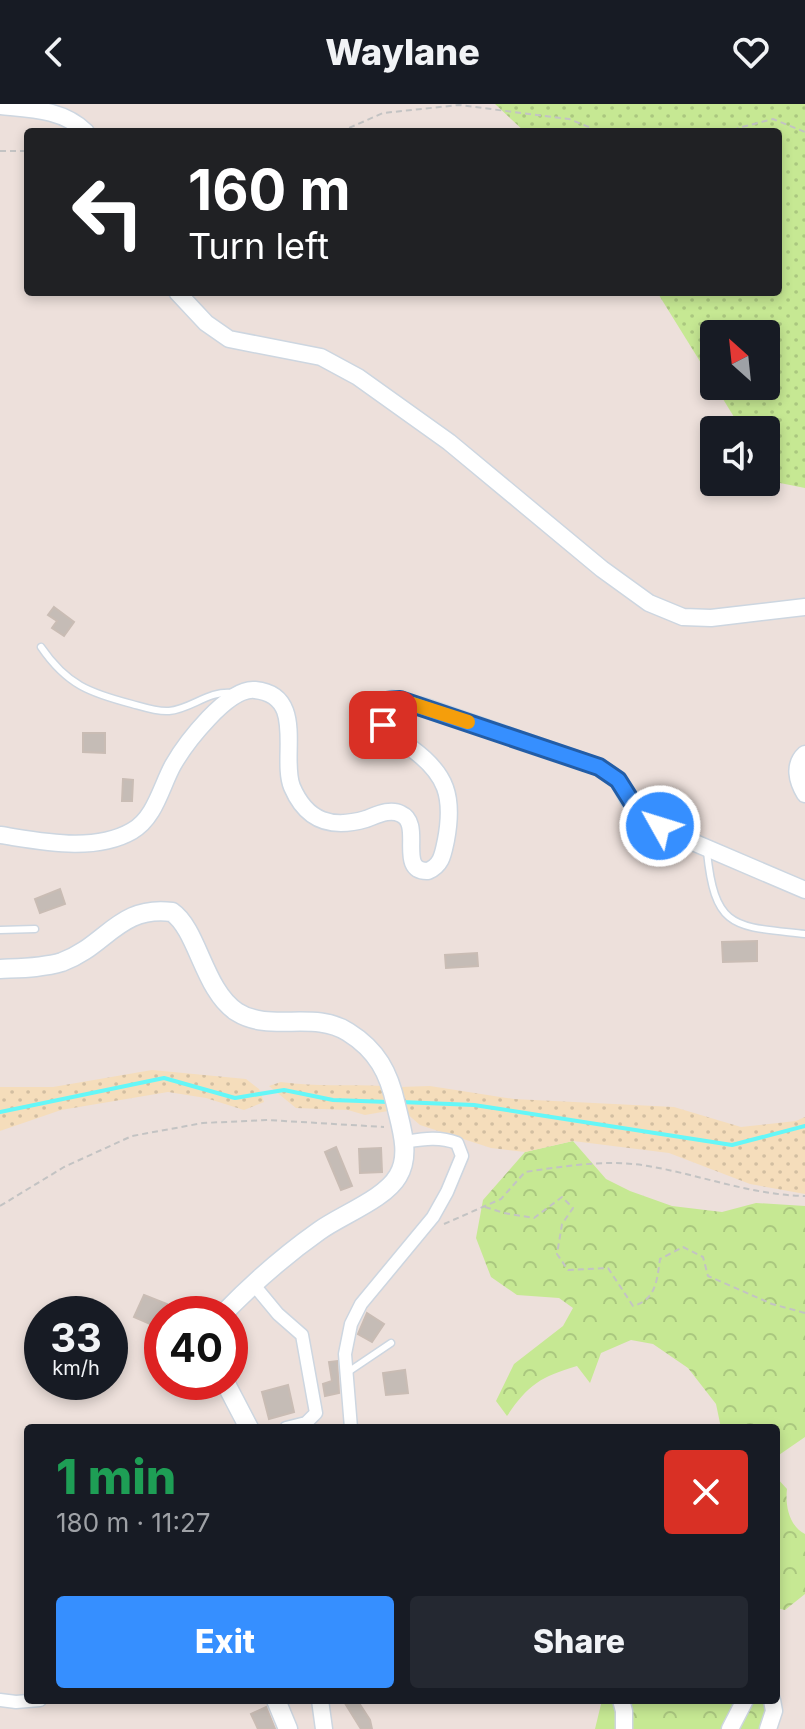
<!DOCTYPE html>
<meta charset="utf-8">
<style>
:root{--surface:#171b24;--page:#242831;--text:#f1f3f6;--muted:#9ea1a6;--accent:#368fff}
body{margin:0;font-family:Inter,sans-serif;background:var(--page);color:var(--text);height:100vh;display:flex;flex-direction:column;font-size:30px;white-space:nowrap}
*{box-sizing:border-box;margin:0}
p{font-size:26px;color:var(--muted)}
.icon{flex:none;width:44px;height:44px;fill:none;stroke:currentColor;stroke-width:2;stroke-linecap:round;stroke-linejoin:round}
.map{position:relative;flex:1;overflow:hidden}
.side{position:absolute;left:24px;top:1320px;width:756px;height:280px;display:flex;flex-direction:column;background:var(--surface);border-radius:8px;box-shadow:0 4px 12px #0003}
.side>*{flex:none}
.banner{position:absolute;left:24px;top:24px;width:758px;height:168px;border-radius:8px;box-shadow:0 4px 12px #0003;background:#202124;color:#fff;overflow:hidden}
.needle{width:52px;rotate:333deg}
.buttons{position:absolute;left:700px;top:216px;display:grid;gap:16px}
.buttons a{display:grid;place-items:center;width:80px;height:80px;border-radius:8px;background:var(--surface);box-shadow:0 4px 12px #0003;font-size:40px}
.speed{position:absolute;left:24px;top:1192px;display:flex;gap:16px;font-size:40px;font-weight:700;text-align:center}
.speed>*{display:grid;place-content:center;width:104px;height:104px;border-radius:50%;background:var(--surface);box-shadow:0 4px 12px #0003;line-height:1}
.speed small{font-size:20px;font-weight:400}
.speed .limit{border:12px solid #d22;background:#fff;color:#111}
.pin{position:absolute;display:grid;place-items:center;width:68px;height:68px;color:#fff;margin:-34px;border-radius:16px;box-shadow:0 4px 12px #0006}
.me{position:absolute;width:88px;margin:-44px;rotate:309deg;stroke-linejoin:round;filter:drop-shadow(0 0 6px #0008)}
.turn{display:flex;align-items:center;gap:28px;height:168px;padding:0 32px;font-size:36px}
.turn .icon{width:104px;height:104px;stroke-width:2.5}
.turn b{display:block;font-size:56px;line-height:68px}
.round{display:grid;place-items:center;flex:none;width:84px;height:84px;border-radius:8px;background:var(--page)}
.summary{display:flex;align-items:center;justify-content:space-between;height:136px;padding:0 32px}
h1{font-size:48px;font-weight:800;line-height:60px;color:#1e9e55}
.action{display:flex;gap:16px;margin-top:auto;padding:16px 32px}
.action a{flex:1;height:92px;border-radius:8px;background:var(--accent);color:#fff;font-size:32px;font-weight:800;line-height:92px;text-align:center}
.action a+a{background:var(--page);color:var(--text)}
header{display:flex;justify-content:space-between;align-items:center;height:104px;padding:0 32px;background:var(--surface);font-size:36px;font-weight:800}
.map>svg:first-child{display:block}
.grass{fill:url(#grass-dots)}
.forest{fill:url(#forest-crowns)}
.sand{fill:url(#sand-dots)}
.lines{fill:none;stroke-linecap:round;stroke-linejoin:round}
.stream{stroke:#65f7f8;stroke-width:4}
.building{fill:#c5bcb6;stroke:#c9bcb4;stroke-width:2}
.service-casing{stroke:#cdd6e0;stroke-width:9}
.minor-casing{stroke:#cdd6e0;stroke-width:15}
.tertiary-casing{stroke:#cdd6e0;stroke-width:19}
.secondary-casing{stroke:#cdd6e0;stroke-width:21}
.path{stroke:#c3c3c3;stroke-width:2;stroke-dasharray:6 4;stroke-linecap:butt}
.service{stroke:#fff;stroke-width:6}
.minor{stroke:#fff;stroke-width:12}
.tertiary{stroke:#fff;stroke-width:16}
.secondary{stroke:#fff;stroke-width:18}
.route-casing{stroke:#235da6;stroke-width:20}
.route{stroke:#368fff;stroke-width:14}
.slow{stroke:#f59e0b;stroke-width:14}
</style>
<header><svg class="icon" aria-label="back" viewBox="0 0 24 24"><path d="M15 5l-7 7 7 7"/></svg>Waylane<svg class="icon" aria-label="heart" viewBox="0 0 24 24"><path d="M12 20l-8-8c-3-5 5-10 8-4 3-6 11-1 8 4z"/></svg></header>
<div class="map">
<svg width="805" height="1625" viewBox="0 0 805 1625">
<defs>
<pattern id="grass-dots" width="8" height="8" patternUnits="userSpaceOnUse" patternTransform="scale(2)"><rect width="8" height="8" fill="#c6e893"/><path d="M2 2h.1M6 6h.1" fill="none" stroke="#aac77f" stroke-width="1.8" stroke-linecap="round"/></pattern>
<pattern id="forest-crowns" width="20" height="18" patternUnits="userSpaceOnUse" patternTransform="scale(2)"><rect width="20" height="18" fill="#c6e893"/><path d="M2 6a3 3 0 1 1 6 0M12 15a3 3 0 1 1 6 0" fill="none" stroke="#aac77f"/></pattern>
<pattern id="sand-dots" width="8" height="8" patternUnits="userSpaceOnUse" patternTransform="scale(2)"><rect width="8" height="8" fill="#f5ddbb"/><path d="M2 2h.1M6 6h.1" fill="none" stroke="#d2bea1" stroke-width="1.8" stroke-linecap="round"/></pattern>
</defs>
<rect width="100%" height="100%" fill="#ede0db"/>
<polygon class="grass" points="495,0 805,0 805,384 775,378 766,364 766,326 742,326 715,282 766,282 766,230 714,230 714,280 657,188 778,188 778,28 525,28"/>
<g class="forest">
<path d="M573 1037 606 1075 630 1087 672 1102 722 1108 756 1099 805 1102V1333L776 1353V1324H721L716 1300 688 1264 653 1240 631 1236 601 1249 590 1279 577 1262C540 1273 528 1281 507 1312L496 1297 514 1260 563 1222 573 1204 559 1194 517 1191 491 1173 476 1134 483 1096 525 1048Z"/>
<path d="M776 1373 787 1385C785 1401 789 1422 805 1430V1490L785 1506 776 1504Z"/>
<polygon points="602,1596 767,1596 765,1604 769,1625 595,1625"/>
</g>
<g class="sand">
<polygon points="152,966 246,975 259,985 264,998 244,1006 206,994 168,988 61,1006 0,1027 0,983 53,983"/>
<path d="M281 978C316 983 349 980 384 982L388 1007 365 1011 348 1006 296 1004 269 982Z"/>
<polygon points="430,982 514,995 674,1003 741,1023 796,1017 805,1013 805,1090 750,1080 669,1049 573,1037 525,1048 491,1044 420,1021 405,1008 400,983"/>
</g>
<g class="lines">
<g class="stream">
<polyline points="401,998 474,1001 732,1041 805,1022"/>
<polyline points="0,1008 164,974 235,994 284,986 333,996 388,998"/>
</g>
</g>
<g class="building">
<polygon points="54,503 74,518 64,532 52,524 57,517 48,511"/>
<polygon points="83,629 105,629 105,649 83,648"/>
<polygon points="123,675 133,676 132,697 122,697"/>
<polygon points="60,785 65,800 40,809 35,795"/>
<polygon points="757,837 757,857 723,858 722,838"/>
<polygon points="477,849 478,862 446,864 445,851"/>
<polygon points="336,1043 352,1082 341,1086 325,1048"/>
<polygon points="381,1044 382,1068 360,1069 359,1045"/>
<polygon points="144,1191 167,1200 157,1223 134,1213"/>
<polygon points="367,1209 384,1220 372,1238 358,1230"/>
<polygon points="337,1257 339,1289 325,1292 323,1280 332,1277 329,1258"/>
<polygon points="405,1266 408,1289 386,1291 383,1269"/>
<polygon points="288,1281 294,1308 269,1315 262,1288"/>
<polygon points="343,1596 357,1596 370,1616 372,1625 361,1625"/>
<polygon points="266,1603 275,1625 258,1625 251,1610"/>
</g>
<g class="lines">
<defs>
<g id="service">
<path d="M41 543C67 581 90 589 132 600 143 603 157 608 169 607 192 605 208 586 233 589"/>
<path d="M707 748C715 827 735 822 805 830"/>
<polyline points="0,826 35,825"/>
<polyline points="348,1268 391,1239"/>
</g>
<g id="minor">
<polyline points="254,1181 278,1210 302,1231 316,1309 306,1319 286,1324"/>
<path d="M351 1324 345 1250 351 1220 361 1200 433 1113 447 1088 462 1052 457 1039C439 1032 423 1035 404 1038"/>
<polyline points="0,1596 16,1598 40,1596"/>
</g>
<g id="tertiary">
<path d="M0 2C30 5 63 5 86 28"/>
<polyline points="177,188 206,219 229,235 321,253 358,273 449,338 602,465 649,499 683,513 711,514 805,503"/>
<path d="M805 650C793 661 797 677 805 690"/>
<path d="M0 731C40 737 94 749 132 727 155 714 161 683 173 661 185 640 228 583 255 586 307 591 280 654 292 683 307 718 332 725 366 715 377 711 390 704 401 710 424 720 396 768 428 767 442 761 443 750 446 736 454 693 447 670 411 644 399 635 387 627 378 614V604L392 595 426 603 599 663 618 676 628 695 646 713 674 730 805 786"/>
<polyline points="320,1596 324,1625"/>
<polyline points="621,1596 624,1607 624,1625"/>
<polyline points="730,1625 745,1596"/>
<polyline points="768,1625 774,1607 772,1596"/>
</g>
<g id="secondary">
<path d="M0 865C20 864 42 864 62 858 106 842 119 801 172 808 198 826 204 887 237 908 270 929 314 906 348 928 377 946 389 969 396 1001 401 1023 411 1051 398 1072 385 1095 341 1111 319 1127 285 1151 252 1180 223 1210"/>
<polyline points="225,1278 249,1324"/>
<polyline points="276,1596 288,1625"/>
</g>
</defs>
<use href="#service" class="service-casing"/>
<use href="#minor" class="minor-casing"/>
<use href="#tertiary" class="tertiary-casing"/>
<use href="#secondary" class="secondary-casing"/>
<g class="path">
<polyline points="340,28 383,9 459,1 569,15 601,28"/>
<polyline points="734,28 738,24 773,15 805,28"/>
<polyline points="0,47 28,47"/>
<polyline points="0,1102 64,1063 132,1032 203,1019 268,1016 384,1023"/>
<path d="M485 1103 504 1109 534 1114 562 1093 573 1104 562 1120 557 1150 568 1166 608 1164 633 1202C656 1196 657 1176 660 1155L683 1143 703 1153 708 1172 772 1200 805 1209"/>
<path d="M444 1120 501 1095 525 1068C565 1062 607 1055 648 1062 701 1071 751 1091 805 1092"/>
</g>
<use href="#service" class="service"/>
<use href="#minor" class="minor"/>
<use href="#tertiary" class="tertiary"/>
<use href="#secondary" class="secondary"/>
</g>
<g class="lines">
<defs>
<polyline id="route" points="383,621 378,614 378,604 386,597 400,596 599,663 618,676 635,703 660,722"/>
</defs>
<use href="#route" class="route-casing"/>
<use href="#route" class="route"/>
<polyline class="slow" points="403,597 468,618"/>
</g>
</svg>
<div class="buttons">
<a><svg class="needle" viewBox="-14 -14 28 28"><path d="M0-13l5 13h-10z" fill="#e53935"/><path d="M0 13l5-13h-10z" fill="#9ea1a6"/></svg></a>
<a><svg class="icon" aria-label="sound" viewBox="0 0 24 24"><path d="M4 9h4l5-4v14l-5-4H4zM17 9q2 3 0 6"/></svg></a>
</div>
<div class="speed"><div>33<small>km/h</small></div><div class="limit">40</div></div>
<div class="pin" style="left:383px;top:621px;background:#d93025"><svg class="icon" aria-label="arrive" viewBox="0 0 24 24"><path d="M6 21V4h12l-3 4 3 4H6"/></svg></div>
<svg class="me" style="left:660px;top:722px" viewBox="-20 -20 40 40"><circle r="17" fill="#368fff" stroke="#fff" stroke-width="3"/><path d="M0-11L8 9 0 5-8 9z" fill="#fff"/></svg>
<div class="banner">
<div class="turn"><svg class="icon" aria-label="left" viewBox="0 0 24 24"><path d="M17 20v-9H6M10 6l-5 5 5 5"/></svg><div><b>160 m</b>Turn left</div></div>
</div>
<section class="side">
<div class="summary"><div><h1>1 min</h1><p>180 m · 11:27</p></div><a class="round" style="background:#d93025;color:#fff"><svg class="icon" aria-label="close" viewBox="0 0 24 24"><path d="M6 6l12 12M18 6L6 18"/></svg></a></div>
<div class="action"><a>Exit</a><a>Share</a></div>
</section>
</div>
